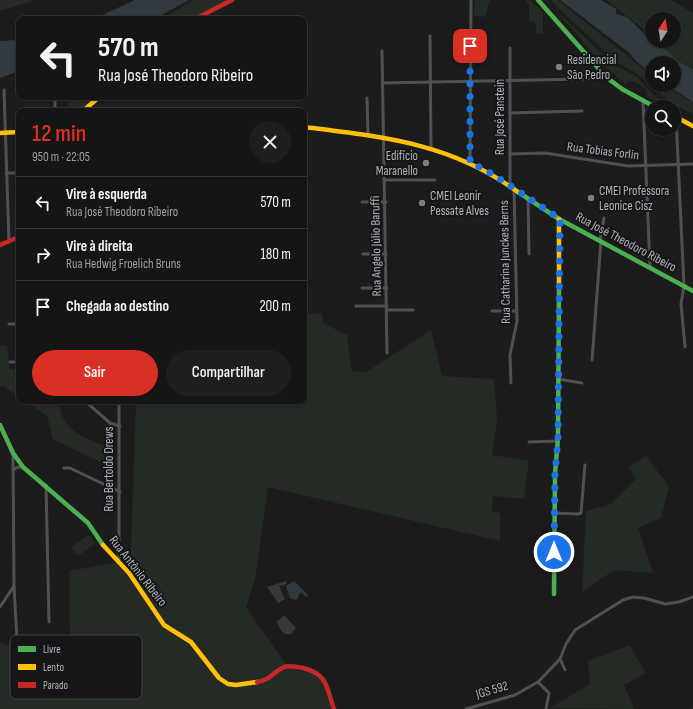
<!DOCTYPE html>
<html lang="pt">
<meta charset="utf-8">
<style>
:root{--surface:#151515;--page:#1e1e1e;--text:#f1f3f6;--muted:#9d9fa0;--line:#343434;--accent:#d93025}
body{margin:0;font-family:"Sofia Sans Condensed",sans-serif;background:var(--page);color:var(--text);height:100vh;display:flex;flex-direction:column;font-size:15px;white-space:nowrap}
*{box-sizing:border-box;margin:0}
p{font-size:13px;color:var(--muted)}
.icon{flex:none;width:22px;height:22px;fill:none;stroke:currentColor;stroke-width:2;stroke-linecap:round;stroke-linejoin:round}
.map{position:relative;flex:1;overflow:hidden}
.sheet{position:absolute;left:16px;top:108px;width:291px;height:296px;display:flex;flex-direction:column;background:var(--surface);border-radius:8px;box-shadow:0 1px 3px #0004,0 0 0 1px var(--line)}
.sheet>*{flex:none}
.banner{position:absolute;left:16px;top:16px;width:291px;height:84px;border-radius:8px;box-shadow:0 1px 3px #0004,0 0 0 1px var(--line);background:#151515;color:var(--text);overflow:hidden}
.needle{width:26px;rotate:12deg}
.tools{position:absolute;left:645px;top:12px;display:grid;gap:8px}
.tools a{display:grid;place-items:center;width:36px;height:36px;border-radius:50%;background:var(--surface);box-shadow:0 1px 3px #0004,0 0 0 1px var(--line);font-size:20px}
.pin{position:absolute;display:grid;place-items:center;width:34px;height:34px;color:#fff;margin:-17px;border-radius:8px;box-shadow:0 2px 6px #0006}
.me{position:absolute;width:44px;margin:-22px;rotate:0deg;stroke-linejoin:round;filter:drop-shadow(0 0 3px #0008)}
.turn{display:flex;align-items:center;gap:14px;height:84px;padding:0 16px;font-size:18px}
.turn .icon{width:52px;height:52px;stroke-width:2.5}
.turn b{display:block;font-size:28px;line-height:34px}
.round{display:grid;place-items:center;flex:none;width:42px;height:42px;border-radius:21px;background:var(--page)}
.headline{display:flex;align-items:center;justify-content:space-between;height:68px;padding:0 16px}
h1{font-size:24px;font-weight:600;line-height:30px;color:var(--accent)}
.cta{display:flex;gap:8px;margin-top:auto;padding:8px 16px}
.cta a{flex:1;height:46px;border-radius:24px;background:var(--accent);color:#fff;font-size:16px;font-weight:600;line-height:46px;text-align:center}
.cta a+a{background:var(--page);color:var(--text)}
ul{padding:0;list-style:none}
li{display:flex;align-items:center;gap:12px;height:52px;padding:0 16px;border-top:1px solid var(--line)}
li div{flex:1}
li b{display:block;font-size:15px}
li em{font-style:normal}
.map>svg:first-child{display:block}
.built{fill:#29292a}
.green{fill:#242a24}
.water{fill:#313a3f}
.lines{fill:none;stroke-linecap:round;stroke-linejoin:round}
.stream{stroke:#313a3f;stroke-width:1}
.street{stroke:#505154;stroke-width:3}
.fast{stroke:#4caf50;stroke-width:4.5}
.slow{stroke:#ffc107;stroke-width:4.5}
.jam{stroke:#c62828;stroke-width:4.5}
.route{stroke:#1a73e8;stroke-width:7;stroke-dasharray:0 12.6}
.poi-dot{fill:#7b7e83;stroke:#161618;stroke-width:1.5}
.labels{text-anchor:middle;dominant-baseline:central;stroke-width:4;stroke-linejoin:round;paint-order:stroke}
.poi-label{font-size:13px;fill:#aeb3bb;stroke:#161618;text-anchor:start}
.street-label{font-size:13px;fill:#aeb3bb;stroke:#161618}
.key{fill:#161618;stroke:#444549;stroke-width:1}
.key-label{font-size:11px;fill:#aeb3bb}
</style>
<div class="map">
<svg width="693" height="709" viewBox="0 0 693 709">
<rect width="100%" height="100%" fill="#1c1c1c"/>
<polygon class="built" points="0,0 35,0 0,11"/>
<g class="green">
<polygon points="193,0 227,0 190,19 161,19"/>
<polygon points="475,0 490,0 485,17 474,16"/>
<polygon points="525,0 530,0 543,12 543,34 536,33 536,23 529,21 529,5"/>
<polygon points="550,0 558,0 652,76 652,85 665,85 693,103 693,115 669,101 636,73 616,62"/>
<polygon points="606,0 672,0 693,13 693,68 680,64 657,41 674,41 674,19 652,19 652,36"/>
<path d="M554 8 614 65 636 76 655 96 671 107 646 97 647 92C643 86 636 80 628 81L626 85 602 64Z"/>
<polygon points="69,97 95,97 79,111 67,111"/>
<polygon points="322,313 323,323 347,335 352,371 366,372 431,330 442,376 494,379 497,420 492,455 529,461 524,499 493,496 492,512 500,513 500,541 268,487 255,580 246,607 286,664 300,666 321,674 332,709 0,709 0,642 12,647 13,676 51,676 49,654 39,653 38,642 70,643 69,571 119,562 130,575 136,401 304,401 304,314"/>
<polygon points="0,346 7,346 10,369 19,370 19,397 3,386 0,387"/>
<path d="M25 401H57L60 403C59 432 93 441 114 450V469L53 439 47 416Z"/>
<polygon points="646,456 669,486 661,518 638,528 653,573 614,570 582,592 586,511 611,504 636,479 628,467"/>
<polygon points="89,535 95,543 78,556 71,547"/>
<polygon points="629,645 646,673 624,685 634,709 550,708 590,684 588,661"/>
</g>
<g class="water">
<polygon points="135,0 189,0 154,19 94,19"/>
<polygon points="560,0 601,0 616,9 616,14 627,17 652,41 668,51 677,61 693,69 693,102 667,85 674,85 674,63 652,63 652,75 632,57 631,54"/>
<polygon points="17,38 19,38 19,71 0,78 0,41 17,40"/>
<polygon points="286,581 287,584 279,586 285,599 278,603 267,587"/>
<polygon points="294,581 308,595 306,597 301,592 296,600 290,598 286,586"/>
<path d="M284 615 296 628 291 634C282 636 280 629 277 622Z"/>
</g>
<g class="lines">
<polyline class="stream" points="691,709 692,708"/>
<g class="street">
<polyline points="430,36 431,148"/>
<polyline points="510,48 510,186"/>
<polyline points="382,51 387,353"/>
<polyline points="382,83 586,79 591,78 599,70"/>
<polyline points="4,90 9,242"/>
<polyline points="55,97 55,111"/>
<polyline points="367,98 368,136"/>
<polyline points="643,101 650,267"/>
<polyline points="510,113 582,111"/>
<polyline points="676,117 684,286 681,304 685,347"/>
<polyline points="510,154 545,153 628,166 693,164"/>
<polyline points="470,162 471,0"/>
<polyline points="6,173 19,173"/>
<polyline points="385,180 435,180"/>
<polyline points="528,199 529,254"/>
<polyline points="362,202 386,202"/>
<polyline points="600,240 604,218"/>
<polyline points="363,254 386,254"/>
<polyline points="362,288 387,288"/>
<polyline points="356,306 387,306"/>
<polyline points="387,310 413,310"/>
<polyline points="492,311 516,311"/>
<polyline points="9,324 19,324"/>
<polyline points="592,360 601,241"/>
<polyline points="10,362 19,362"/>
<polyline points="558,379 582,383"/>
<polyline points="511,383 510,355 517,321 514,189"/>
<polyline points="85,401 110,423 120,426"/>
<polyline points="529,442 558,441"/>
<polyline points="64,468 70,468 120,492"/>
<polyline points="13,470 18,467 23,467"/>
<polyline points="46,485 49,622"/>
<polyline points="554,513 578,514 581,513 585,465"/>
<polyline points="119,561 119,401"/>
<polyline points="14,586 18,659 41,659"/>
<polyline points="0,607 14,586 13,453"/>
<polyline points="560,659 565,670"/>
<polyline points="538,682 549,693 546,709"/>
<polyline points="466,709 515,695 538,682 560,659 566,644 575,630 623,600 633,597 644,598 665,604 679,602 693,597"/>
</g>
<g class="fast">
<polyline points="538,0 606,77 622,89 655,107"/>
<polyline points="518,192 559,219 693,291"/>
<polyline points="0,425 13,453 23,467 88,523 103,545"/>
<polyline points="554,594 555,474 558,438 559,287"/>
</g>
<g class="slow">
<polyline points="83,111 99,97"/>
<polyline points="674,116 693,126"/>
<path d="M304 127C384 137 451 143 518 192"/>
<polyline points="0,133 19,132"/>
<polyline points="559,287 559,219"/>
<polyline points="103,545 129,573 164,625 191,642 219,678 228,684 236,685 257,682"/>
</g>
<g class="jam">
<polyline points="195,19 232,0"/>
<polyline points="0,245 19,237"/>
<path d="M257 682C271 680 273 672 284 667 290 665 297 667 303 668 328 674 326 687 334 709"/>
</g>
</g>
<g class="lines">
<polyline class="route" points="470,46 470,162 494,175 560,219 558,438 555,474 554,552"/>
</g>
<g class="poi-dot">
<circle cx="559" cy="67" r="4"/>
<circle cx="426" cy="163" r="4"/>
<circle cx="591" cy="198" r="4"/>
<circle cx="422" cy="203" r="4"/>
</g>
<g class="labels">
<g class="poi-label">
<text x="567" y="60">Residencial<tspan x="567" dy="15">São Pedro</tspan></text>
<text x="418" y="156" text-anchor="end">Edifício<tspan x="418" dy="15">Maranello</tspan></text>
<text x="599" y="191">CMEI Professora<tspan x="599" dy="15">Leonice Cisz</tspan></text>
<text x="430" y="196">CMEI Leonir<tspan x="430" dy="15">Pessate Alves</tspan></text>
</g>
<g class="street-label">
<text transform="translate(500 117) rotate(-90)">Rua José Panstein</text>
<text transform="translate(603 151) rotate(7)">Rua Tobias Forlin</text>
<text transform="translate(626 242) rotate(28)">Rua José Theodoro Ribeiro</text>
<text transform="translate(376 246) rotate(-91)">Rua Angelo Júlio Baruffi</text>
<text transform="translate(505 262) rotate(-91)">Rua Catharina Junckes Berns</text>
<text transform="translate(109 469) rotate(-90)">Rua Bertoldo Drews</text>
<text transform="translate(138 571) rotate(52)">Rua Antônio Ribeiro</text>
<text transform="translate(492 690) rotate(-16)">JGS 592</text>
</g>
</g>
<rect x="10" y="635" width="132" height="64" rx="6" class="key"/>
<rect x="18" y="646" width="18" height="6" fill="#4caf50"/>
<rect x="18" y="664" width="18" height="6" fill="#ffc107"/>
<rect x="18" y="682" width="18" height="6" fill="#c62828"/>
<g class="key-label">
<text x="43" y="653">Livre</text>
<text x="43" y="671">Lento</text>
<text x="43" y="689">Parado</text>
</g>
</svg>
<div class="tools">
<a><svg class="needle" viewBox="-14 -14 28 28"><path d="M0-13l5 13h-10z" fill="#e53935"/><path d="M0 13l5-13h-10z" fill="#9d9fa0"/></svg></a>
<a><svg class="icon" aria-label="sound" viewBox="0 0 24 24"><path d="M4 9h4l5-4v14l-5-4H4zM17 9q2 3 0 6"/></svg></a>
<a><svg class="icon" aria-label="search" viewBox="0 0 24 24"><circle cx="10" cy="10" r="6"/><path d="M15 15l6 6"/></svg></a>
</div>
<div class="pin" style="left:470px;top:46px;background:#d93025"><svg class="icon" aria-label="arrive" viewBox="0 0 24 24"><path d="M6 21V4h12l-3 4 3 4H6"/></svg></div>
<svg class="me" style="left:554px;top:552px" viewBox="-20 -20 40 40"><circle r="17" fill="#1a73e8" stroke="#fff" stroke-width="3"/><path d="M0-11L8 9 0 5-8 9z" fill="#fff"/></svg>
<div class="banner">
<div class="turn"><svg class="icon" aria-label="left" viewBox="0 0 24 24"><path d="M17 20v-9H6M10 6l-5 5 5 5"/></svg><div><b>570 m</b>Rua José Theodoro Ribeiro</div></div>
</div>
<section class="sheet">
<div class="headline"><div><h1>12 min</h1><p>950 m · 22:05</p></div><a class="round"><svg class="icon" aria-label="close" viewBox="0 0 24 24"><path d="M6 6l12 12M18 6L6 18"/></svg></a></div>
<ul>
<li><svg class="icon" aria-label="left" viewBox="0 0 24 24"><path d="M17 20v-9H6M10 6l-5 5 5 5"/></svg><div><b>Vire à esquerda</b><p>Rua José Theodoro Ribeiro</p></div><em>570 m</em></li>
<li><svg class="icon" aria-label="right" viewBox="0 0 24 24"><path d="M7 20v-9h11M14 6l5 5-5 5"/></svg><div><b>Vire à direita</b><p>Rua Hedwig Froelich Bruns</p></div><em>180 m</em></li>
<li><svg class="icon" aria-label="arrive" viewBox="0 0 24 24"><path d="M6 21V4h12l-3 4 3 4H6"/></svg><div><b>Chegada ao destino</b></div><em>200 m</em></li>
</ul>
<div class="cta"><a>Sair</a><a>Compartilhar</a></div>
</section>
</div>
